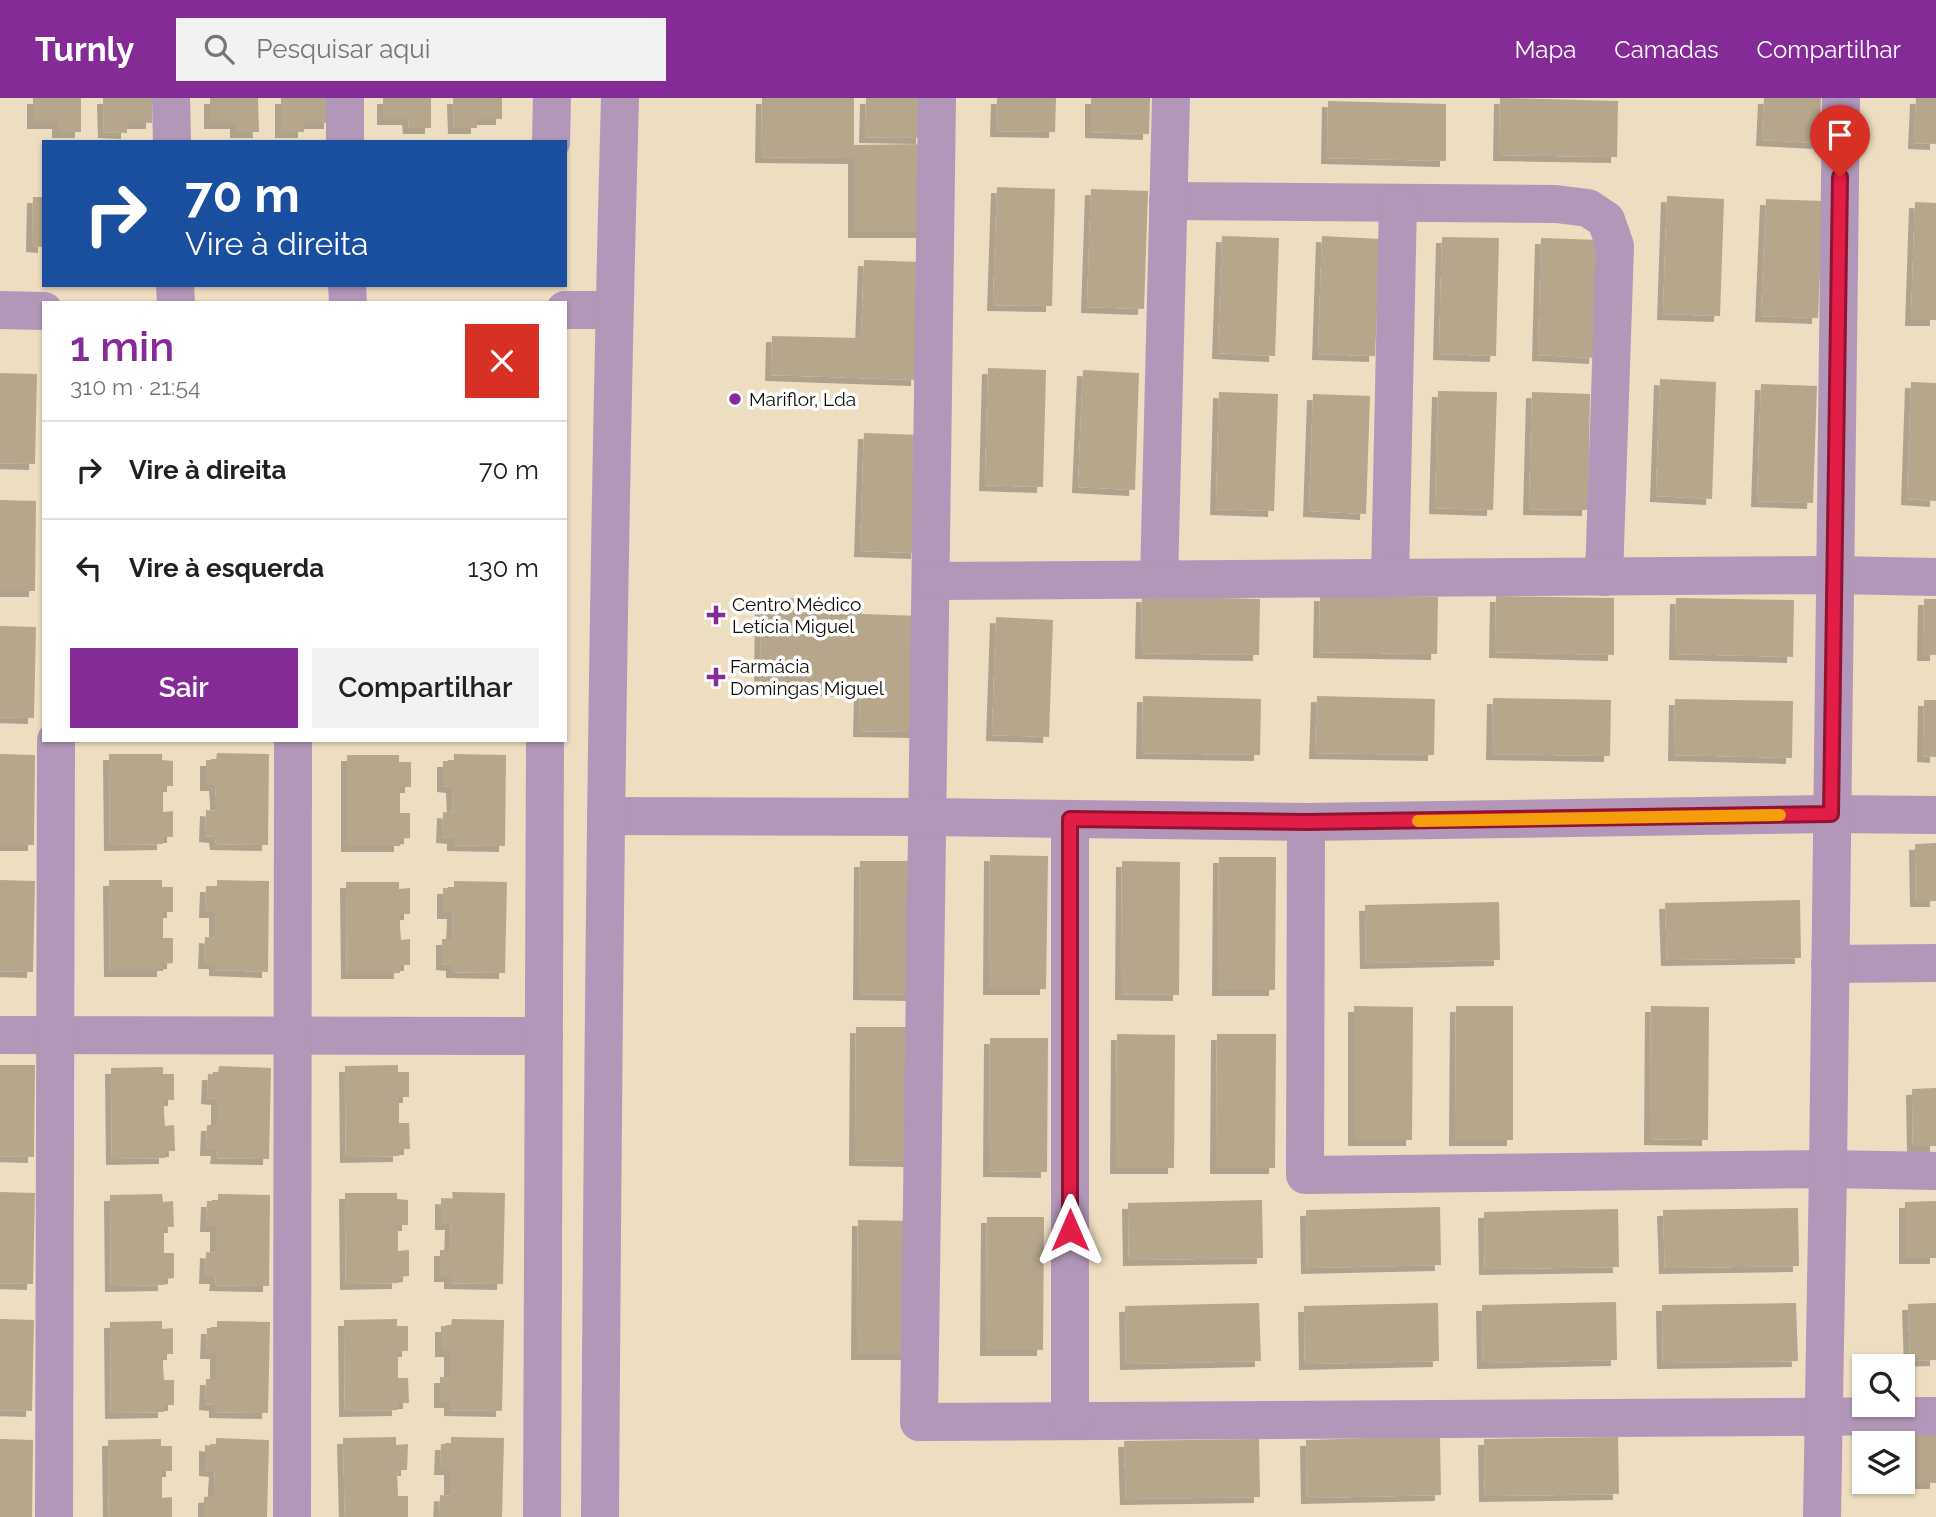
<!DOCTYPE html>
<html lang="pt">
<meta charset="utf-8">
<style>
:root{--surface:#fff;--page:#f2f2f2;--text:#202124;--muted:#757577;--line:#e0e0e0;--accent:#842b98}
body{margin:0;font-family:Raleway,sans-serif;background:var(--page);color:var(--text);height:100vh;display:flex;flex-direction:column;font-size:26px;white-space:nowrap}
*{box-sizing:border-box;margin:0}
p{font-size:23px;color:var(--muted)}
.icon{flex:none;width:38px;height:38px;fill:none;stroke:currentColor;stroke-width:2;stroke-linecap:round;stroke-linejoin:round}
.map{position:relative;flex:1;overflow:hidden}
.details{position:absolute;left:42px;top:203px;width:525px;height:441px;display:flex;flex-direction:column;background:var(--surface);border-radius:0px;box-shadow:0 2px 5px #0004}
.details>*{flex:none}
.hud{position:absolute;left:42px;top:42px;width:525px;height:147px;border-radius:0px;box-shadow:0 2px 5px #0004;background:#1a4fa0;color:#fff;overflow:hidden}
.buttons{position:absolute;left:1852px;top:1256px;display:grid;gap:14px}
.buttons a{display:grid;place-items:center;width:63px;height:63px;border-radius:0px;background:var(--surface);box-shadow:0 2px 5px #0004;font-size:35px}
.pin{position:absolute;display:grid;place-items:center;width:60px;height:60px;color:#fff;margin:-72px -30px;border-radius:50% 50% 50% 0;rotate:-45deg;box-shadow:0 0 7px #0007}
.pin .icon{rotate:45deg}
.me{position:absolute;width:77px;margin:-38px;rotate:0deg;stroke-linejoin:round;filter:drop-shadow(0 0 5px #0008)}
.turn{display:flex;align-items:center;gap:24px;height:147px;padding:0 28px;font-size:32px}
.turn .icon{width:91px;height:91px;stroke-width:2.5}
.turn b{display:block;font-size:49px;line-height:60px}
.round{display:grid;place-items:center;flex:none;width:74px;height:74px;border-radius:0px;background:var(--page)}
.headline{display:flex;align-items:center;justify-content:space-between;height:119px;padding:0 28px}
h1{font-size:42px;font-weight:600;line-height:52px;color:var(--accent)}
.cta{display:flex;gap:14px;margin-top:auto;padding:14px 28px}
.cta a{flex:1;height:80px;border-radius:0px;background:var(--accent);color:#fff;font-size:28px;font-weight:600;line-height:80px;text-align:center}
.cta a+a{background:var(--page);color:var(--text)}
ul{padding:0;list-style:none}
li{display:flex;align-items:center;gap:21px;height:98px;padding:0 28px;border-top:2px solid var(--line)}
li div{flex:1}
li b{display:block;font-size:26px}
li em{font-style:normal}
header{display:flex;align-items:center;gap:42px;box-sizing:border-box;height:98px;padding:0 35px;background:var(--accent);color:#fff}
header strong{font-size:33px}
nav{display:flex;gap:38px;margin-inline-start:auto;font-size:24px}
.search{width:490px;height:63px;background:var(--page);display:flex;align-items:center;gap:18px;box-sizing:border-box;padding:0 24px;border-radius:0px;color:var(--muted);font-size:26px}
.map>svg:first-child{display:block}
.building{fill:#b5a68c;filter:url(#shadow)}
.lines{fill:none;stroke-linecap:round;stroke-linejoin:round}
.minor{stroke:#b297b8;stroke-width:38}
.route-casing{stroke:#92132f;stroke-width:18}
.route{stroke:#e11d48;stroke-width:12}
.slow{stroke:#f59e0b;stroke-width:12}
.poi-dot{fill:#842b98;stroke:#fff;stroke-width:2.5}
.labels{text-anchor:middle;dominant-baseline:central;stroke-width:7;stroke-linejoin:round;paint-order:stroke}
.poi-label{font-size:19px;fill:#130e05;stroke:#fff;text-anchor:start}
</style>
<header>
<strong>Turnly</strong>
<div class="search"><svg class="icon" aria-label="search" viewBox="0 0 24 24"><circle cx="10" cy="10" r="6"/><path d="M15 15l6 6"/></svg>Pesquisar aqui</div>
<nav><a>Mapa</a><a>Camadas</a><a>Compartilhar</a></nav>
</header>
<div class="map">
<svg width="1936" height="1419" viewBox="0 0 1936 1419">
<defs>
<filter id="shadow"><feDropShadow dx="-6" dy="6" stdDeviation="0" flood-color="#0004"/></filter>
</defs>
<rect width="100%" height="100%" fill="#edddc1"/>
<g class="building">
<polygon points="33,0 81,0 81,34 58,34 58,25 33,25"/>
<polygon points="103,0 152,0 152,25 127,25 127,35 104,34"/>
<polygon points="210,0 258,0 259,34 236,34 236,25 210,25"/>
<polygon points="281,0 329,0 330,25 304,25 304,34 281,34"/>
<polygon points="383,0 431,0 431,30 409,30 408,21 383,21"/>
<polygon points="453,0 502,0 502,21 477,21 477,30 454,30"/>
<polygon points="762,0 854,0 854,47 930,46 930,134 854,134 854,60 761,59"/>
<polygon points="866,0 923,0 922,40 865,39"/>
<polygon points="997,0 1056,0 1055,34 996,33"/>
<polygon points="1091,0 1150,0 1149,36 1091,34"/>
<polygon points="1500,0 1618,3 1617,59 1499,57"/>
<polygon points="1764,0 1821,0 1819,45 1762,42"/>
<polygon points="1916,0 1936,0 1936,46 1914,45"/>
<polygon points="1328,3 1446,6 1446,63 1327,60"/>
<polygon points="997,89 1055,91 1052,208 993,207"/>
<polygon points="1091,91 1148,93 1144,211 1087,209"/>
<polygon points="1667,98 1724,101 1720,218 1663,216"/>
<polygon points="33,99 44,99 44,149 32,148"/>
<polygon points="1766,101 1823,103 1818,220 1761,218"/>
<polygon points="1915,104 1936,105 1936,222 1911,222"/>
<polygon points="1222,138 1279,140 1275,258 1218,255"/>
<polygon points="1322,138 1380,141 1375,258 1318,256"/>
<polygon points="1442,139 1499,140 1496,258 1439,256"/>
<polygon points="1541,140 1599,142 1595,260 1538,257"/>
<polygon points="864,162 920,164 917,282 771,277 772,238 861,240"/>
<polygon points="988,270 1046,272 1043,389 985,387"/>
<polygon points="1083,272 1139,275 1135,392 1078,389"/>
<polygon points="0,275 37,276 35,366 0,365"/>
<polygon points="1660,281 1716,284 1712,401 1656,398"/>
<polygon points="1911,284 1936,285 1936,403 1907,401"/>
<polygon points="1761,286 1817,288 1813,405 1757,403"/>
<polygon points="1438,293 1497,294 1493,412 1435,410"/>
<polygon points="1219,294 1278,296 1274,413 1216,411"/>
<polygon points="1532,294 1590,296 1588,412 1529,411"/>
<polygon points="1313,296 1370,298 1366,416 1309,413"/>
<polygon points="864,335 921,337 917,455 860,453"/>
<polygon points="0,402 36,403 35,493 0,493"/>
<polygon points="1320,497 1438,499 1437,556 1319,554"/>
<polygon points="1142,498 1260,501 1259,557 1141,555"/>
<polygon points="1496,498 1614,500 1614,557 1495,554"/>
<polygon points="761,500 861,501 862,516 920,518 917,634 859,633 860,593 760,591"/>
<polygon points="1676,500 1794,502 1793,559 1675,556"/>
<polygon points="1924,501 1936,501 1936,557 1923,557"/>
<polygon points="996,519 1053,522 1049,639 992,637"/>
<polygon points="0,528 36,529 34,620 0,619"/>
<polygon points="1143,598 1261,601 1260,657 1142,655"/>
<polygon points="1317,598 1435,601 1434,657 1315,655"/>
<polygon points="1493,600 1611,602 1610,658 1492,656"/>
<polygon points="1675,601 1793,603 1792,660 1674,657"/>
<polygon points="1924,602 1936,602 1936,659 1923,658"/>
<polygon points="217,655 269,656 268,747 216,746 215,739 205,738 206,712 216,713 216,700 215,687 206,687 206,662 216,662"/>
<polygon points="0,656 35,657 34,747 0,747"/>
<polygon points="109,656 162,656 162,662 173,663 173,688 163,688 163,714 173,713 173,739 163,739 163,746 110,747"/>
<polygon points="454,656 506,657 505,748 453,747 453,740 442,739 443,714 453,715 452,689 443,688 443,663 454,663"/>
<polygon points="347,657 399,657 399,664 411,664 411,689 400,689 400,715 410,715 410,740 400,741 400,748 347,748"/>
<polygon points="1936,745 1936,803 1916,803 1915,746"/>
<polygon points="990,757 1048,758 1046,891 989,891"/>
<polygon points="1219,759 1276,759 1275,892 1218,892"/>
<polygon points="860,763 917,763 917,897 859,896"/>
<polygon points="1122,763 1180,764 1179,897 1121,896"/>
<polygon points="0,782 35,783 33,874 0,873"/>
<polygon points="109,782 162,782 162,789 173,789 173,814 163,814 163,840 173,840 173,865 163,866 163,873 110,873"/>
<polygon points="217,782 269,783 268,874 215,872 215,865 204,865 205,839 215,840 215,814 205,814 206,788 217,788"/>
<polygon points="454,783 507,784 505,875 452,874 452,867 442,866 442,841 452,841 453,815 443,815 443,790 454,790"/>
<polygon points="346,784 399,784 399,791 410,790 410,816 400,816 400,829 401,842 410,841 410,867 400,867 400,875 347,875"/>
<polygon points="1800,802 1801,860 1667,862 1665,805"/>
<polygon points="1499,804 1500,862 1366,865 1365,807"/>
<polygon points="1354,908 1413,909 1412,1042 1354,1042"/>
<polygon points="1456,908 1513,908 1513,1042 1455,1042"/>
<polygon points="1651,908 1709,909 1708,1042 1650,1041"/>
<polygon points="856,929 914,929 913,1063 855,1062"/>
<polygon points="1117,936 1175,937 1174,1070 1116,1070"/>
<polygon points="1217,936 1276,936 1275,1070 1216,1070"/>
<polygon points="990,940 1048,940 1047,1074 989,1073"/>
<polygon points="0,967 35,967 34,1059 0,1058"/>
<polygon points="398,967 398,974 409,974 409,999 399,999 399,1025 409,1025 410,1051 399,1051 399,1058 346,1059 345,968"/>
<polygon points="219,968 271,970 269,1061 216,1060 217,1052 206,1052 207,1027 217,1027 217,1001 207,1000 208,976 218,976"/>
<polygon points="163,969 163,976 174,976 174,1002 164,1002 164,1015 165,1028 174,1027 175,1053 165,1053 165,1060 112,1061 111,970"/>
<polygon points="1936,990 1936,1048 1913,1048 1912,991"/>
<polygon points="0,1094 35,1095 33,1186 0,1185"/>
<polygon points="452,1094 505,1095 503,1186 450,1185 450,1178 440,1178 440,1152 450,1152 451,1126 441,1126 441,1100 453,1101"/>
<polygon points="345,1095 397,1095 397,1101 408,1102 408,1127 398,1127 398,1153 409,1152 409,1178 398,1179 398,1185 346,1186"/>
<polygon points="162,1096 163,1104 173,1103 174,1129 164,1129 164,1155 174,1155 174,1180 164,1181 164,1187 111,1188 110,1097"/>
<polygon points="218,1096 270,1097 269,1188 215,1187 216,1180 205,1180 206,1154 216,1155 216,1128 206,1128 207,1103 218,1103"/>
<polygon points="1262,1102 1263,1160 1129,1162 1128,1105"/>
<polygon points="1936,1103 1936,1160 1905,1160 1905,1104"/>
<polygon points="1440,1109 1441,1167 1307,1170 1306,1112"/>
<polygon points="1798,1110 1799,1168 1665,1170 1663,1112"/>
<polygon points="1618,1111 1619,1169 1485,1171 1484,1114"/>
<polygon points="987,1119 1044,1119 1043,1252 986,1252"/>
<polygon points="858,1122 916,1123 915,1256 857,1256"/>
<polygon points="1616,1204 1617,1262 1483,1265 1482,1207"/>
<polygon points="1259,1205 1261,1263 1126,1266 1125,1208"/>
<polygon points="1438,1205 1439,1263 1305,1266 1304,1208"/>
<polygon points="1796,1205 1798,1263 1663,1265 1662,1207"/>
<polygon points="1936,1205 1936,1262 1910,1263 1908,1206"/>
<polygon points="0,1221 34,1222 32,1313 0,1312"/>
<polygon points="397,1221 397,1228 408,1228 408,1253 398,1253 398,1280 408,1280 409,1305 398,1305 398,1312 345,1313 344,1222"/>
<polygon points="452,1221 504,1222 502,1313 450,1312 450,1304 440,1304 440,1279 450,1279 450,1253 441,1253 441,1228 451,1228"/>
<polygon points="162,1223 162,1231 173,1230 173,1256 163,1256 163,1269 164,1282 174,1282 174,1307 164,1307 164,1314 111,1315 110,1224"/>
<polygon points="217,1223 270,1224 268,1315 215,1314 215,1307 205,1306 206,1281 216,1281 216,1255 206,1255 207,1230 217,1230"/>
<polygon points="1907,1336 1936,1336 1936,1385 1908,1385"/>
<polygon points="396,1339 396,1347 408,1346 407,1372 397,1372 398,1398 408,1398 408,1419 345,1419 343,1340"/>
<polygon points="451,1339 504,1340 502,1419 439,1419 440,1397 450,1398 450,1371 440,1371 441,1346 451,1346"/>
<polygon points="1618,1339 1619,1396 1485,1398 1484,1341"/>
<polygon points="216,1340 269,1342 267,1419 204,1419 204,1399 214,1398 214,1386 215,1373 205,1372 205,1347 216,1348"/>
<polygon points="1373,1340 1440,1340 1441,1397 1307,1400 1306,1342"/>
<polygon points="0,1341 33,1342 32,1419 0,1419"/>
<polygon points="161,1341 161,1348 172,1348 172,1373 162,1373 162,1400 172,1399 172,1419 109,1419 108,1342"/>
<polygon points="1259,1341 1260,1399 1126,1401 1124,1343"/>
</g>
<g class="lines">
<g class="minor">
<polyline points="171,0 172,44"/>
<polyline points="345,0 345,44"/>
<polyline points="937,0 919,1324 1936,1318"/>
<polyline points="551,44 552,0"/>
<polyline points="1168,103 1556,106 1588,110 1606,122 1615,148 1604,479"/>
<polyline points="175,187 176,205"/>
<polyline points="347,187 348,205"/>
<polyline points="0,212 44,213"/>
<polyline points="565,212 614,212"/>
<polyline points="1390,480 1398,105"/>
<polyline points="1159,482 1171,0"/>
<polyline points="931,483 1834,477 1936,479"/>
<polyline points="606,718 927,719 1306,724 1831,716 1936,717"/>
<polyline points="1306,724 1305,1077 1828,1071 1936,1073"/>
<polyline points="1830,866 1936,865"/>
<polyline points="0,937 544,938"/>
<polyline points="1070,1323 1070,721"/>
<polyline points="54,1419 56,642"/>
<polyline points="292,1419 293,642"/>
<polyline points="542,1419 545,642"/>
<path d="M600 1419C603 946 607 473 620 0"/>
<polyline points="1822,1419 1828,1071 1841,0"/>
</g>
</g>
<g class="lines">
<defs>
<polyline id="route" points="1070,1132 1070,721 1306,724 1831,716 1840,79"/>
</defs>
<use href="#route" class="route-casing"/>
<use href="#route" class="route"/>
<polyline class="slow" points="1418,723 1780,717"/>
</g>
<g class="poi-dot">
<circle cx="735" cy="301" r="7"/>
<path d="M712.5 506.5h7v7h7v7h-7v7h-7v-7h-7v-7h7z"/>
<path d="M712.5 568.5h7v7h7v7h-7v7h-7v-7h-7v-7h7z"/>
</g>
<g class="labels">
<g class="poi-label">
<text x="749" y="301">Mariflor, Lda</text>
<text x="732" y="506">Centro Médico<tspan x="732" dy="22">Letícia Miguel</tspan></text>
<text x="730" y="568">Farmácia<tspan x="730" dy="22">Domingas Miguel</tspan></text>
</g>
</g>
</svg>
<div class="buttons">
<a><svg class="icon" aria-label="search" viewBox="0 0 24 24"><circle cx="10" cy="10" r="6"/><path d="M15 15l6 6"/></svg></a>
<a><svg class="icon" aria-label="layers" viewBox="0 0 24 24"><path d="M12 4l9 5-9 5-9-5zM3 14l9 5 9-5"/></svg></a>
</div>
<div class="pin" style="left:1840px;top:79px;background:#d93025"><svg class="icon" aria-label="arrive" viewBox="0 0 24 24"><path d="M6 21V4h12l-3 4 3 4H6"/></svg></div>
<svg class="me" style="left:1070px;top:1132px" viewBox="-20 -20 40 40"><path d="M0-17L14 15 0 8-14 15z" fill="#e11d48" stroke="#fff" stroke-width="4"/></svg>
<div class="hud">
<div class="turn"><svg class="icon" aria-label="right" viewBox="0 0 24 24"><path d="M7 20v-9h11M14 6l5 5-5 5"/></svg><div><b>70 m</b>Vire à direita</div></div>
</div>
<section class="details">
<div class="headline"><div><h1>1 min</h1><p>310 m · 21:54</p></div><a class="round" style="background:#d93025;color:#fff"><svg class="icon" aria-label="close" viewBox="0 0 24 24"><path d="M6 6l12 12M18 6L6 18"/></svg></a></div>
<ul>
<li><svg class="icon" aria-label="right" viewBox="0 0 24 24"><path d="M7 20v-9h11M14 6l5 5-5 5"/></svg><div><b>Vire à direita</b></div><em>70 m</em></li>
<li><svg class="icon" aria-label="left" viewBox="0 0 24 24"><path d="M17 20v-9H6M10 6l-5 5 5 5"/></svg><div><b>Vire à esquerda</b></div><em>130 m</em></li>
</ul>
<div class="cta"><a>Sair</a><a>Compartilhar</a></div>
</section>
</div>
